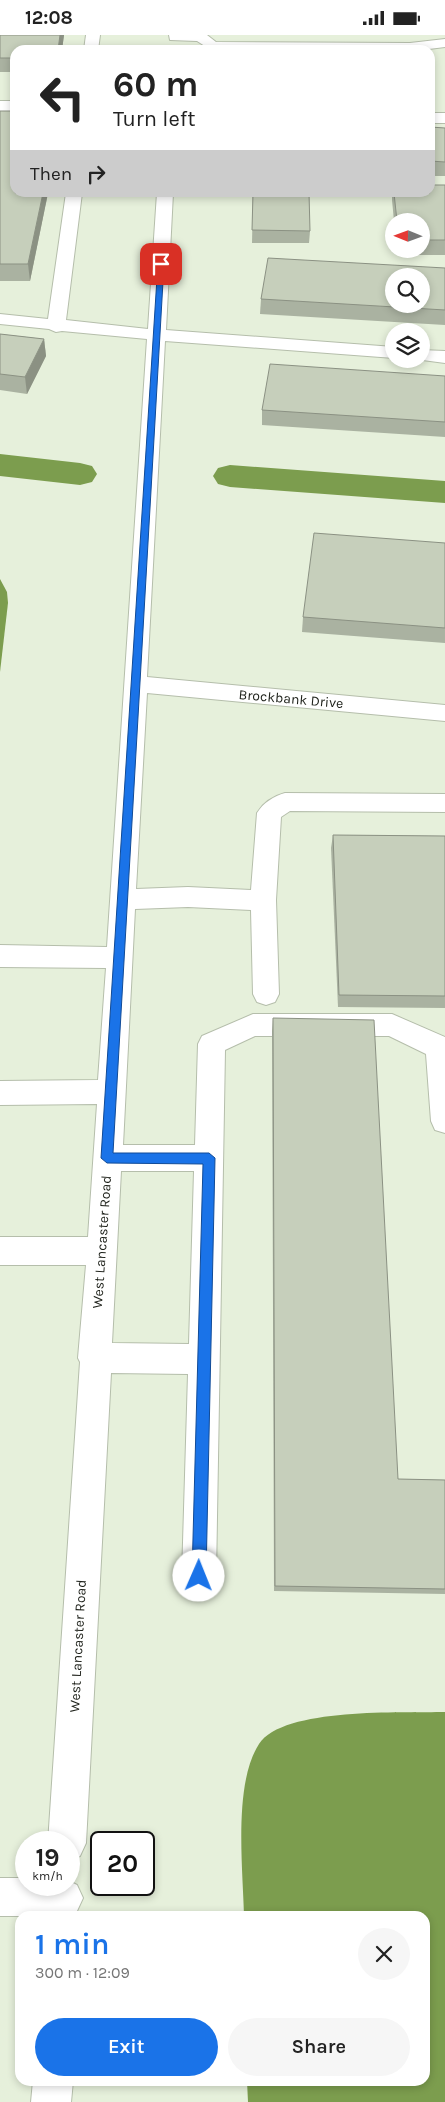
<!DOCTYPE html>
<meta charset="utf-8">
<style>
:root{--surface:#fff;--page:#f6f6f6;--text:#222;--muted:#767676;--accent:#1a73e8}
body{margin:0;font-family:Karla,sans-serif;background:var(--page);color:var(--text);height:100vh;display:flex;flex-direction:column;font-size:19px;white-space:nowrap}
*{box-sizing:border-box;margin:0}
p{font-size:16px;color:var(--muted)}
.icon{flex:none;width:28px;height:28px;fill:none;stroke:currentColor;stroke-width:2;stroke-linecap:round;stroke-linejoin:round}
.map{position:relative;flex:1;overflow:hidden}
.panel{position:absolute;left:15px;top:1876px;width:415px;height:175px;display:flex;flex-direction:column;background:var(--surface);border-radius:15px;box-shadow:0 2px 8px #0003}
.panel>*{flex:none}
.banner{position:absolute;left:10px;top:10px;width:425px;height:152px;border-radius:15px;box-shadow:0 2px 8px #0003;background:#fff;color:var(--text);overflow:hidden}
.needle{width:32px;rotate:271deg}
.tools{position:absolute;left:385px;top:178px;display:grid;gap:10px}
.tools a{display:grid;place-items:center;width:45px;height:45px;border-radius:50%;background:var(--surface);box-shadow:0 2px 8px #0003;font-size:25px}
.speed{position:absolute;left:15px;top:1796px;display:flex;gap:10px;font-size:25px;font-weight:700;text-align:center}
.speed>*{display:grid;place-content:center;width:65px;height:65px;border-radius:50%;background:var(--surface);box-shadow:0 2px 8px #0003;line-height:1}
.speed small{font-size:12px;font-weight:400}
.speed .limit{border:2px solid #111;border-radius:8px;background:#fff;color:#111}
.pin{position:absolute;display:grid;place-items:center;width:42px;height:42px;color:#fff;margin:-21px;border-radius:10px;box-shadow:0 2px 8px #0006}
.me{position:absolute;width:55px;margin:-28px;rotate:1deg;stroke-linejoin:round;filter:drop-shadow(0 0 4px #0008)}
.turn{display:flex;align-items:center;gap:18px;height:105px;padding:0 20px;font-size:22px}
.turn .icon{width:65px;height:65px;stroke-width:2.5}
.turn b{display:block;font-size:35px;line-height:42px}
.then{display:flex;align-items:center;height:48px;padding:0 20px;background:#0003;gap:10px;font-size:19px}
.round{display:grid;place-items:center;flex:none;width:52px;height:52px;border-radius:26px;background:var(--page)}
.summary{display:flex;align-items:center;justify-content:space-between;height:85px;padding:0 20px}
h1{font-size:30px;font-weight:600;line-height:38px;color:var(--accent)}
.button{display:flex;gap:10px;margin-top:auto;padding:10px 20px}
.button a{flex:1;height:58px;border-radius:30px;background:var(--accent);color:#fff;font-size:20px;font-weight:600;line-height:58px;text-align:center}
.button a+a{background:var(--page);color:var(--text)}
.status{display:flex;justify-content:space-between;align-items:center;height:35px;padding:0 25px;background:var(--surface);direction:ltr}
.status svg{height:14px;fill:currentColor}
.map>svg:first-child{display:block}
.water{fill:#7c9d4e}
.lines{fill:none;stroke-linecap:round;stroke-linejoin:round}
.canal{fill:#7c9d4e;fill-rule:evenodd}
.minor-casing{stroke:#b5beab;stroke-width:2}
.minor{fill:#fff;fill-rule:evenodd}
.wall{fill:#aab2a1}
.shaded-wall{fill:#8b9183}
.building{fill:#c6cfbb;stroke:#8b9183;fill-rule:evenodd}
.route{fill:#1a73e8;stroke:#114b97}
.labels{text-anchor:middle;dominant-baseline:central;stroke-width:4;stroke-linejoin:round;paint-order:stroke}
.street-label{font-size:14px;fill:#1c1f18;stroke:#fff}
</style>
<div class="status"><b>12:08</b><svg viewBox="0 0 49 12"><path d="M0 12V9h3v3zM5 12V6h3v6zM10 12V3h3v9zM15 12V0h3v12zM26 1h20v11H26zM47 4h2v5h-2z"/></svg></div>
<div class="map">
<svg width="445" height="2067" viewBox="0 0 445 2067">
<rect width="100%" height="100%" fill="#e6f0db"/>
<g class="water">
<polygon points="0,544 7,557 8,568 0,637"/>
<path d="M445 1677V2067H248L247 2046H425V1881H244C243 1834 233 1749 259 1709 283 1672 403 1678 445 1677Z"/>
</g>
<g class="lines">
<g class="canal">
<polygon points="0,419 80,428 92,431 97,439 92,447 80,450 0,441"/>
<polygon points="230,430 445,446 445,468 230,452 218,449 213,441 218,433"/>
</g>
<defs>
<g id="minor">
<polygon points="86,0 100,0 98,15 84,15"/>
<polygon points="169,0 207,0 216,7 410,8 445,4 445,12 421,15 211,15 197,6 170,5"/>
<rect x="0" y="66" width="15" height="10"/>
<rect x="430" y="78" width="15" height="10"/>
<path d="M66 158H82L66 285 148 294 157 158H173L166 295 394 312V323L165 306 147 642 445 670V686L147 658 136 854 188 852 251 855 257 778C263 768 274 761 285 758L445 759V777L290 776 281 782 276 865 279 959 275 967 266 970 257 967 253 959 251 875 188 872 135 874 123 1110H195L198 1009 202 1001 253 979H392L445 1002V1098L435 1095 431 1086 426 1019 389 1001H255L225 1015 216 1541 211 1553 199 1558 187 1553 182 1541 188 1339 111 1338 86 1808 80 1821 69 1826V1808H48L80 1327 78 1323 86 1230H0V1202H88L97 1069 0 1070V1046L98 1045 106 933 0 932V910L107 912 147 304 62 296 56 297 49 294 0 289V279L48 284ZM121 1136H194L189 1309 112 1308Z"/>
<polygon points="421,315 445,316 445,328 415,324 421,324"/>
<polygon points="0,1843 26,1843 26,1850 69,1850 69,1846 77,1850 83,1863 77,1876 66,1881 0,1881"/>
<polygon points="33,2046 73,2046 71,2067 31,2067"/>
</g>
</defs>
<use href="#minor" class="minor-casing"/>
<use href="#minor" class="minor"/>
</g>
<g class="wall">
<polygon points="0,0 64,0 62,15 15,15 15,37 0,37"/>
<polygon points="0,76 48,158 30,246 0,246"/>
<polygon points="430,92 445,93 445,141 430,141"/>
<polygon points="445,150 445,220 397,220 397,214 421,214 421,186 394,186 392,165 392,158 430,158"/>
<polygon points="253,158 310,196 309,208 252,208"/>
<polygon points="445,233 445,290 260,279 261,264"/>
<polygon points="0,299 44,304 46,321 27,359 0,355"/>
<polygon points="445,341 445,402 262,390 262,375"/>
<polygon points="445,508 445,608 302,597 303,582"/>
<polygon points="333,800 445,801 445,973 338,972 331,813"/>
<polygon points="273,983 398,1444 445,1445 445,1559 274,1556 272,996"/>
</g>
<g class="shaded-wall">
<polygon points="60,0 64,0 62,15 58,15"/>
<polygon points="43,158 48,158 30,246 28,229"/>
<polygon points="44,304 46,321 27,359 25,342"/>
</g>
<g class="building">
<polygon points="0,0 60,0 58,15 15,15 15,23 0,23"/>
<polygon points="0,76 15,76 15,158 43,158 28,229 0,229"/>
<polygon points="430,92 445,93 445,127 430,126"/>
<polygon points="430,150 445,150 445,205 421,205 421,186 397,186 394,158 430,158"/>
<polygon points="253,158 309,158 310,196 252,195"/>
<path d="M268 223 445 233V275L261 264ZM394 241H421V269H394Z"/>
<polygon points="0,299 44,304 25,342 0,339"/>
<polygon points="270,329 445,341 445,387 262,375"/>
<polygon points="314,498 445,508 445,593 303,582"/>
<polygon points="333,800 445,801 445,961 339,960"/>
<polygon points="273,983 374,985 398,1444 445,1445 445,1554 275,1551"/>
</g>
<polygon class="route" points="158,227 164,229 113,1118 209,1118 215,1123 206,1541 204,1546 199,1548 194,1546 192,1541 203,1129 107,1128 101,1123"/>
<g class="labels">
<g class="street-label">
<text transform="translate(291 664) rotate(5)">Brockbank Drive</text>
<text transform="translate(102 1207) rotate(-86)">West Lancaster Road</text>
<text transform="translate(78 1611) rotate(-87)">West Lancaster Road</text>
</g>
</g>
</svg>
<div class="tools">
<a><svg class="needle" viewBox="-14 -14 28 28"><path d="M0-13l5 13h-10z" fill="#e53935"/><path d="M0 13l5-13h-10z" fill="#767676"/></svg></a>
<a><svg class="icon" aria-label="search" viewBox="0 0 24 24"><circle cx="10" cy="10" r="6"/><path d="M15 15l6 6"/></svg></a>
<a><svg class="icon" aria-label="layers" viewBox="0 0 24 24"><path d="M12 4l9 5-9 5-9-5zM3 14l9 5 9-5"/></svg></a>
</div>
<div class="speed"><div>19<small>km/h</small></div><div class="limit">20</div></div>
<div class="pin" style="left:161px;top:229px;background:#d93025"><svg class="icon" aria-label="arrive" viewBox="0 0 24 24"><path d="M6 21V4h12l-3 4 3 4H6"/></svg></div>
<svg class="me" style="left:199px;top:1541px" viewBox="-20 -20 40 40"><circle r="19" fill="#fff"/><path d="M0-13L10 11 0 6-10 11z" fill="#1a73e8"/></svg>
<div class="banner">
<div class="turn"><svg class="icon" aria-label="left" viewBox="0 0 24 24"><path d="M17 20v-9H6M10 6l-5 5 5 5"/></svg><div><b>60 m</b>Turn left</div></div>
<div class="then">Then<svg class="icon" aria-label="right" viewBox="0 0 24 24"><path d="M7 20v-9h11M14 6l5 5-5 5"/></svg></div>
</div>
<section class="panel">
<div class="summary"><div><h1>1 min</h1><p>300 m · 12:09</p></div><a class="round"><svg class="icon" aria-label="close" viewBox="0 0 24 24"><path d="M6 6l12 12M18 6L6 18"/></svg></a></div>
<div class="button"><a>Exit</a><a>Share</a></div>
</section>
</div>
